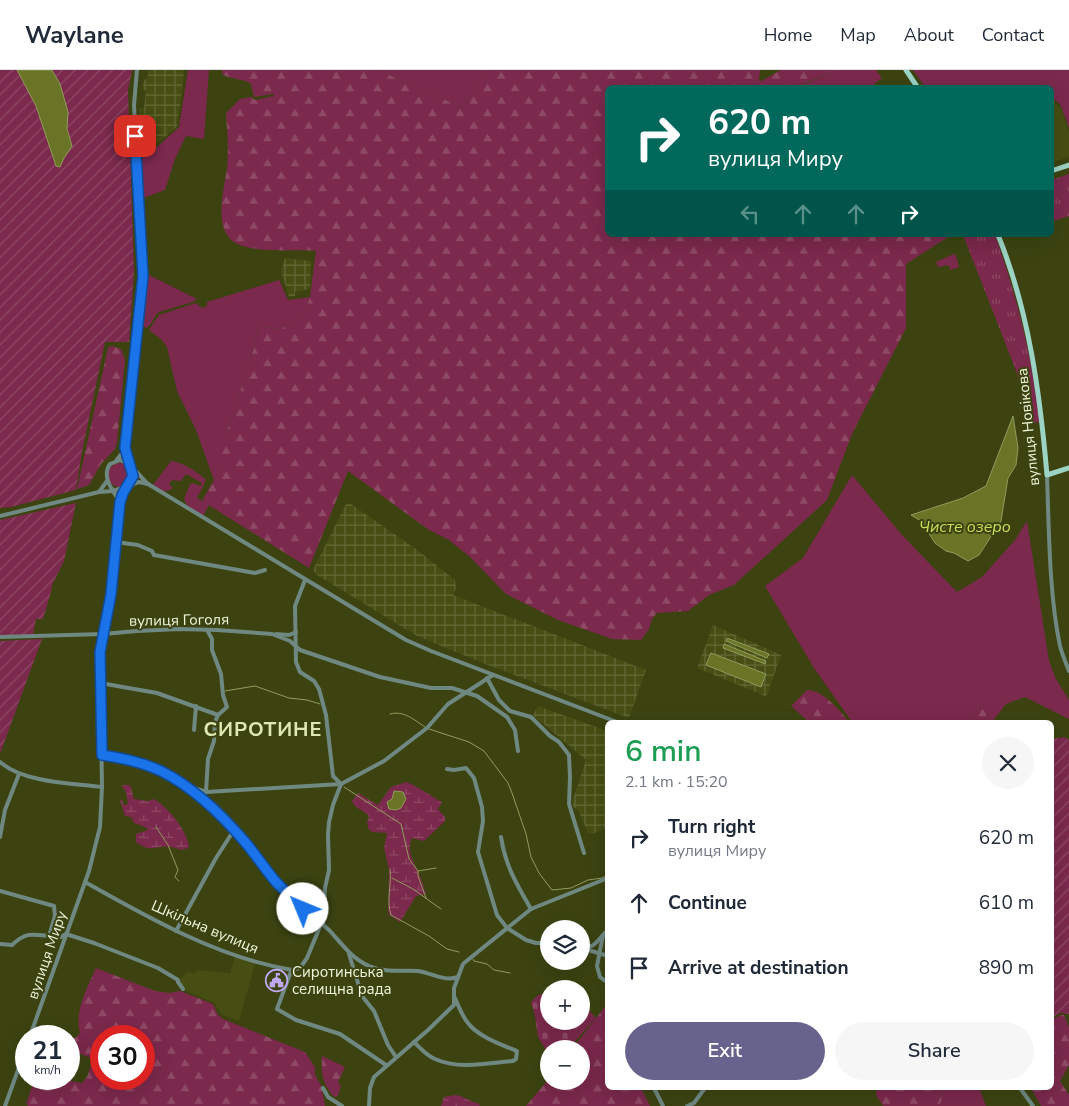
<!DOCTYPE html>
<meta charset="utf-8">
<style>
:root{--surface:#fff;--page:#f6f6f7;--text:#1f2937;--muted:#747a83;--line:#e0e1e3;--accent:#67638c}
body{margin:0;font-family:"Nunito Sans",sans-serif;background:var(--page);color:var(--text);height:100vh;display:flex;flex-direction:column;font-size:19px;white-space:nowrap}
*{box-sizing:border-box;margin:0}
p{font-size:16px;color:var(--muted)}
.icon{flex:none;width:28px;height:28px;fill:none;stroke:currentColor;stroke-width:2;stroke-linecap:round;stroke-linejoin:round}
.map{position:relative;flex:1;overflow:hidden}
.panel{position:absolute;left:605px;top:650px;width:449px;height:370px;display:flex;flex-direction:column;background:var(--surface);border-radius:8px;box-shadow:0 5px 20px #0002}
.panel>*{flex:none}
.banner{position:absolute;left:605px;top:15px;width:449px;height:152px;border-radius:8px;box-shadow:0 5px 20px #0002;background:#00695c;color:#fff;overflow:hidden}
.fabs{position:absolute;left:540px;top:850px;display:grid;gap:10px}
.fabs a{display:grid;place-items:center;width:50px;height:50px;border-radius:50%;background:var(--surface);box-shadow:0 5px 20px #0002;font-size:25px}
.speed{position:absolute;left:15px;top:955px;display:flex;gap:10px;font-size:25px;font-weight:700;text-align:center}
.speed>*{display:grid;place-content:center;width:65px;height:65px;border-radius:50%;background:var(--surface);box-shadow:0 5px 20px #0002;line-height:1}
.speed small{font-size:12px;font-weight:400}
.speed .limit{border:8px solid #d22;background:#fff;color:#111}
.pin{position:absolute;display:grid;place-items:center;width:42px;height:42px;color:#fff;margin:-21px;border-radius:10px;box-shadow:0 2px 8px #0006}
.me{position:absolute;width:55px;margin:-28px;rotate:315deg;stroke-linejoin:round;filter:drop-shadow(0 0 4px #0008)}
.turn{display:flex;align-items:center;gap:18px;height:105px;padding:0 20px;font-size:22px}
.turn .icon{width:65px;height:65px;stroke-width:2.5}
.turn b{display:block;font-size:35px;line-height:42px}
.lanes{display:flex;align-items:center;height:48px;padding:0 20px;background:#0003;justify-content:center;gap:25px;direction:ltr}
.lanes .off{opacity:.35}
.round{display:grid;place-items:center;flex:none;width:52px;height:52px;border-radius:26px;background:var(--page)}
.head{display:flex;align-items:center;justify-content:space-between;height:85px;padding:0 20px}
h1{font-size:30px;font-weight:600;line-height:38px;color:#1e9e55}
.cta{display:flex;gap:10px;margin-top:auto;padding:10px 20px}
.cta a{flex:1;height:58px;border-radius:30px;background:var(--accent);color:#fff;font-size:20px;font-weight:600;line-height:58px;text-align:center}
.cta a+a{background:var(--page);color:var(--text)}
ul{padding:0;list-style:none}
li{display:flex;align-items:center;gap:15px;height:65px;padding:0 20px}
li div{flex:1}
li b{display:block;font-size:19px}
li em{font-style:normal}
header{display:flex;align-items:center;gap:30px;box-sizing:border-box;height:70px;padding:0 25px;background:var(--surface);border-bottom:1px solid var(--line)}
header strong{font-size:24px}
nav{display:flex;gap:28px;margin-inline-start:auto;font-size:18px}
.map>svg:first-child{display:block}
.built{fill:#464e13}
.industrial{fill:url(#industrial-grid)}
.grass{fill:#7b294c}
.forest{fill:url(#forest-firs);fill-rule:evenodd}
.wetland{fill:url(#wetland-marsh)}
.cemetery{fill:url(#cemetery-stones)}
.park{fill:url(#park-tufts)}
.garden{fill:url(#garden-furrows)}
.water{fill:#697426;stroke:#919b5c}
.lines{fill:none;stroke-linecap:round;stroke-linejoin:round}
.stream{stroke:#919b5c;stroke-width:1}
.minor{stroke:#6f8982;stroke-width:4}
.major{stroke:#9bd3c5;stroke-width:5}
.route-casing{stroke:#114b97;stroke-width:12}
.route{stroke:#1a73e8;stroke-width:9}
.labels{text-anchor:middle;dominant-baseline:central;stroke-width:4;stroke-linejoin:round;paint-order:stroke}
.street-label{font-size:15px;fill:#eff5da;stroke:#3c4311}
.poi-label{font-size:15px;fill:#eff5da;stroke:#3c4311;text-anchor:start}
.water-label{font-size:16px;font-style:italic;fill:#cadf5a;stroke:#3c4311}
.district-label{font-size:20px;font-weight:bold;letter-spacing:1px;fill:#dde8b2;stroke:#3c4311}
</style>
<header>
<strong>Waylane</strong>
<nav><a>Home</a><a>Map</a><a>About</a><a>Contact</a></nav>
</header>
<div class="map">
<svg width="1069" height="1036" viewBox="0 0 1069 1036">
<defs>
<pattern id="industrial-grid" width="8" height="8" patternUnits="userSpaceOnUse" patternTransform="scale(1.25)"><rect width="8" height="8" fill="#464e13"/><path d="M0 4h8M4 0v8" fill="none" stroke="#616835"/></pattern>
<pattern id="forest-firs" width="22" height="20" patternUnits="userSpaceOnUse" patternTransform="scale(1.25)"><rect width="22" height="20" fill="#7b294c"/><path d="M5 1l3.5 6h-7zM16 11l3.5 6h-7z" fill="#8e4965"/></pattern>
<pattern id="wetland-marsh" width="20" height="14" patternUnits="userSpaceOnUse" patternTransform="scale(1.25)"><rect width="20" height="14" fill="#7b294c"/><path d="M1 5h8M5 5V1M11 12h8M15 12V8" fill="none" stroke="#8e4965"/></pattern>
<pattern id="cemetery-stones" width="16" height="16" patternUnits="userSpaceOnUse" patternTransform="scale(1.25)"><rect width="16" height="16" fill="#7b294c"/><path d="M2 7V4a2 2 0 0 1 4 0v3zM10 15v-3a2 2 0 0 1 4 0v3z" fill="#8e4965"/></pattern>
<pattern id="park-tufts" width="24" height="20" patternUnits="userSpaceOnUse" patternTransform="scale(1.25)"><rect width="24" height="20" fill="#7b294c"/><path d="M3 7l-1-3M5 7V3M7 7l1-3M15 17l-1-3M17 17v-4M19 17l1-3" fill="none" stroke="#8e4965"/></pattern>
<pattern id="garden-furrows" width="10" height="10" patternUnits="userSpaceOnUse" patternTransform="scale(1.25)"><rect width="10" height="10" fill="#7b294c"/><path d="M-1 1l2-2M0 10L10 0M9 11l2-2" fill="none" stroke="#8e4965"/></pattern>
</defs>
<rect width="100%" height="100%" fill="#3c4311"/>
<g class="built">
<polygon points="1051,30 1061,38 1069,61 1069,87 1051,93"/>
<polygon points="235,887 255,894 239,951 222,945 214,933 179,918 180,910 187,902 194,903 197,900 230,903"/>
</g>
<g class="industrial">
<polygon points="149,0 184,0 182,21 177,57 156,74 140,77 139,38 144,38 146,21 142,19 144,10 147,9"/>
<polygon points="285,188 311,191 310,219 295,222 295,226 289,227 281,201"/>
<polygon points="346,434 351,434 416,479 455,510 456,518 453,525 646,600 629,648 483,593 417,566 317,505 313,500"/>
<polygon points="713,555 781,585 767,625 765,626 697,598"/>
<polygon points="538,636 607,661 607,758 593,764 588,763 579,742 573,736 572,733 586,690 533,645"/>
</g>
<g class="grass">
<polygon points="188,0 209,0 204,69 186,66 175,89 165,120 141,129 139,80 157,77 179,57"/>
<polygon points="378,0 484,0 485,2 463,38"/>
<polygon points="836,0 876,0 882,8 871,17 796,18"/>
<polygon points="913,0 1069,0 1069,58 1060,34 1051,28 1051,18 925,17"/>
<polygon points="954,184 956,186 959,197 951,200 948,195 938,197 936,192"/>
<path d="M145 203 197 229 193 232 159 242C153 246 153 255 146 258L140 254Z"/>
<polygon points="279,210 288,230 310,227 303,248 291,253 281,259 264,257 257,259 255,276 248,294 235,340 225,365 223,394 214,410 196,360 177,321 167,277 161,269 149,260 159,245 196,233 202,238 207,236 207,232"/>
<path d="M171 391C182 392 198 402 206 410L197 428 209 435 203 446 188 437 184 429 190 414 193 413 200 416 202 413 186 404 181 411 172 410 169 414 173 418C165 424 160 420 153 415Z"/>
<circle cx="120" cy="405" r="12"/>
<polygon points="852,405 902,465 957,522 982,507 1015,470 1027,451 1049,591 1056,609 1069,630 1069,649 1025,627 1006,634 992,652 986,652 987,643 982,633 970,652 852,652 814,598 765,516 803,488"/>
<polygon points="944,1018 975,1018 980,1020 986,1036 940,1036"/>
</g>
<g class="forest">
<path d="M222 0H378L463 38 485 2 484 0H760L759 10 761 11 781 0H836L796 17 608 18V165H951L906 194V258L852 364 827 430 734 515 709 525 688 541 657 543 652 549 649 559 641 570 612 569 558 550 506 524 470 487 449 470 429 460 348 401 309 498 202 431 223 394 222 382 225 365 235 340 248 294 255 276 257 259 264 257 281 259 291 253 303 248 310 227 316 181C292 179 267 183 243 176 210 167 224 122 227 98 229 80 227 61 226 43L240 29 251 27 255 30 274 26 273 24 254 27 251 14C245 9 232 9 223 5Z"/>
<polygon points="112,276 121,279 125,290 117,372 115,379 101,394 89,415 77,419 108,278"/>
<path d="M809 620C826 623 839 640 849 652H809L791 636 806 621Z"/>
<polygon points="988,631 991,633 992,637 987,643 986,652 970,652 982,633"/>
<path d="M96 898 155 921 169 923 180 921 213 934 218 945 223 949 305 982 315 997V1005L321 1015 325 1036H28L26 1034 33 1013V1009H60L82 1013 87 1007 93 989 69 979V969L75 968 80 963C74 942 87 918 96 898ZM101 966H144V1009H101Z"/>
<polygon points="607,934 608,1018 641,1018 650,1036 526,1036 549,1009 549,1011 581,1011 581,979 572,979"/>
<polygon points="1061,945 1064,945 1069,957 1069,995 1060,1011 1069,1025 1069,1036 1041,1036 1031,1018 1051,1018 1051,950"/>
<path d="M322 986 345 997 338 1012 341 1015 338 1026 334 1027C322 1012 321 1004 322 986Z"/>
<polygon points="877,1018 944,1018 940,1036 883,1036 876,1025"/>
</g>
<g class="wetland">
<path d="M406 712C420 717 430 726 442 732L438 739 445 747V751L424 771 412 768C406 781 414 792 419 804 422 810 424 818 426 824L416 826 400 852 389 845 388 842 389 799 384 778 387 763 373 762 369 760 367 753 369 747C365 739 355 740 352 731L358 723 378 735 391 717Z"/>
<path d="M123 715H130L134 729 148 731 154 729C170 739 184 757 189 775L188 778 181 780C177 779 174 777 170 777 153 775 152 784 136 772V764L148 760 145 757 134 753 131 747 125 746 120 730H122L124 735 128 734 126 722 122 716Z"/>
<path d="M455 1025C465 1026 469 1032 478 1033L480 1036H441L444 1027Z"/>
</g>
<polygon class="cemetery" points="546,923 549,924 549,951 581,951 581,932 596,948 568,979 549,979 549,985 538,967 535,946 531,932 538,925"/>
<g class="park">
<polygon points="1069,104 1069,146 1051,152 1051,110"/>
<path d="M963 165H995C1017 226 1032 288 1040 352L1033 353C1029 345 1027 331 1024 321Z"/>
</g>
<g class="garden">
<polygon points="0,0 132,0 128,21 134,201 129,272 105,272 82,382 76,420 11,437 0,438"/>
<polygon points="76,433 64,491 52,515 51,522 43,549 36,549 33,565 0,566 0,450"/>
<polygon points="42,569 0,684 0,571"/>
<polygon points="1064,667 1069,670 1069,944 1060,943 1051,948 1051,669"/>
</g>
<g class="water">
<polygon points="17,0 52,0 60,14 68,42 67,59 72,76 64,88 60,97 56,96 36,36"/>
<polygon points="1013,346 1018,378 1016,395 1008,408 1001,451 979,485 968,491 954,483 946,481 935,473 921,451 911,445 963,428 986,416"/>
<polygon points="727,568 769,584 767,588 726,571"/>
<polygon points="724,574 766,591 765,594 723,578"/>
<polygon points="711,583 766,604 761,617 706,595"/>
<polygon points="394,721 403,722 406,729 401,738 396,740 389,739 387,732 392,729"/>
</g>
<g class="lines">
<g class="stream">
<polyline points="225,621 255,616 289,628 307,630 320,634"/>
<path d="M390 644C404 640 414 650 425 657"/>
<polyline points="429,659 469,672 484,681 508,713 512,723 526,764 531,787 539,803 552,820 571,818 588,810 602,808 608,805"/>
<polyline points="344,717 401,754 409,789 418,801 436,798"/>
<polyline points="156,757 168,775 178,800 175,807 179,811"/>
<path d="M390 799C392 814 386 830 391 845L429 866 447 879 459 882"/>
<polyline points="418,801 418,806 426,828"/>
<polyline points="392,808 413,819 441,839"/>
<polyline points="473,889 474,891 487,894 494,900 510,903"/>
</g>
<g class="minor">
<polyline points="116,391 125,379"/>
<path d="M1047 405C1049 459 1049 524 1060 576 1062 584 1066 593 1069 601"/>
<polyline points="130,415 139,412 148,414"/>
<polyline points="99,422 107,411"/>
<path d="M120 432C113 421 101 407 110 394L120 390C132 393 139 406 148 414L406 570 431 581 617 652"/>
<polyline points="0,446 99,422 113,421 122,418"/>
<polyline points="116,472 138,475 152,481 154,485 255,503 265,500"/>
<polyline points="305,510 295,536 296,592 300,602 314,611 319,619 326,645 333,706 341,714"/>
<polyline points="276,564 289,565 296,562"/>
<polyline points="0,567 103,564 137,561 179,559 217,560 272,564 290,571 300,580 380,607 431,618 452,618 477,626 507,647 515,660 518,681"/>
<polyline points="487,608 499,630 510,641 531,647 550,666 559,672 566,681 569,685 570,707 569,734 584,783"/>
<polyline points="100,613 157,623 218,645"/>
<polyline points="194,660 196,636"/>
<path d="M102 685C155 693 185 712 222 750 230 758 239 765 246 774 256 785 265 798 274 810 291 829 312 844 330 861 342 874 352 889 369 896 385 903 402 900 418 901 432 903 444 912 458 907"/>
<path d="M0 692C24 713 71 713 102 717"/>
<polyline points="447,699 454,700 466,698 474,708 482,737 483,751 478,782 497,845 507,858 526,870 536,873 549,873"/>
<polyline points="341,714 333,735 329,752 328,765 329,800 325,818 324,844 319,859 307,888 300,898 292,900 290,904 277,939 296,950 340,964 386,995"/>
<polyline points="186,715 206,722 341,714 384,691 397,681 427,658 448,634 493,605"/>
<polyline points="206,722 208,689 214,671 215,652 218,645 227,637 223,625 221,604 212,580 212,569 207,560"/>
<polyline points="0,767 5,740 19,704"/>
<path d="M501 767C505 795 517 815 531 839"/>
<path d="M85 812C149 848 219 888 292 900"/>
<polyline points="0,821 54,836 55,846 49,866 61,867 66,864 94,873 158,898 178,910 178,912 183,919"/>
<polyline points="176,861 216,788 234,760"/>
<polyline points="603,865 597,896 600,907 608,913"/>
<path d="M0 874 12 875C26 862 31 864 49 866"/>
<path d="M581 878C596 879 598 868 608 860"/>
<polyline points="585,879 608,886"/>
<polyline points="349,884 362,926 374,941 388,975 396,987"/>
<path d="M30 966 89 801 100 757 102 717 100 582 111 524 120 432C123 424 127 418 132 411 137 402 128 387 125 379L143 206 134 35 137 0"/>
<path d="M414 972C420 978 427 986 435 989 459 1000 489 993 513 991L516 989 517 981C502 975 477 966 468 953 462 946 459 937 455 928"/>
<polyline points="323,1018 328,1027 342,1036"/>
<polyline points="654,1018 663,1036"/>
<polyline points="1020,1018 1033,1036"/>
<polyline points="5,1036 26,978"/>
<polyline points="369,1036 370,1018 374,1007 428,960 454,935 454,918 463,894 469,889 531,839 608,808"/>
<polyline points="687,1036 694,1033 705,1018"/>
</g>
<g class="major">
<polyline points="906,0 918,18"/>
<polyline points="1051,101 1069,95"/>
<path d="M998 165C1029 241 1040 324 1047 405L1069 398"/>
</g>
</g>
<g class="lines">
<defs>
<path id="route" d="M135 66 143 206 125 378 133 406 123 423 120 432 111 524 100 582 102 685C122 688 142 692 161 701 193 717 222 745 245 772 256 785 265 799 276 812 285 821 294 830 303 839"/>
</defs>
<use href="#route" class="route-casing"/>
<use href="#route" class="route"/>
</g>
<defs>
<symbol id="civic-ring" viewBox="-11 -11 22 22"><circle r="9.5" fill="#3c4311" stroke="#bfa9f4" stroke-width="1.5"/><path d="M-.6-6.5H3V-4.5H.6V-3L4-1V1h2V6H-6V1h2V-1L-.6-3ZM-1.2 2.5V6h2.4V2.5Z" fill="#bfa9f4"/></symbol>
</defs>
<g fill-rule="evenodd">
<use href="#civic-ring" x="264" y="898" width="25" height="25"/>
</g>
<g class="labels">
<g class="street-label">
<text transform="translate(1028 357) rotate(-96)">вулиця Новікова</text>
<text transform="translate(179 550) rotate(-1)">вулиця Гоголя</text>
<text transform="translate(205 857) rotate(23)">Шкільна вулиця</text>
<text transform="translate(47 885) rotate(-71)">вулиця Миру</text>
</g>
<g class="poi-label">
<text x="292" y="902">Сиротинська<tspan x="292" dy="17">селищна рада</tspan></text>
</g>
<g class="water-label">
<text x="965" y="457">Чисте озеро</text>
</g>
<g class="district-label">
<text x="263" y="659">СИРОТИНЕ</text>
</g>
</g>
</svg>
<div class="fabs">
<a><svg class="icon" aria-label="layers" viewBox="0 0 24 24"><path d="M12 4l9 5-9 5-9-5zM3 14l9 5 9-5"/></svg></a>
<a>+</a>
<a>−</a>
</div>
<div class="speed"><div>21<small>km/h</small></div><div class="limit">30</div></div>
<div class="pin" style="left:135px;top:66px;background:#d93025"><svg class="icon" aria-label="arrive" viewBox="0 0 24 24"><path d="M6 21V4h12l-3 4 3 4H6"/></svg></div>
<svg class="me" style="left:303px;top:839px" viewBox="-20 -20 40 40"><circle r="19" fill="#fff"/><path d="M0-13L10 11 0 6-10 11z" fill="#1a73e8"/></svg>
<div class="banner">
<div class="turn"><svg class="icon" aria-label="right" viewBox="0 0 24 24"><path d="M7 20v-9h11M14 6l5 5-5 5"/></svg><div><b>620 m</b>вулиця Миру</div></div>
<div class="lanes"><svg class="icon off" aria-label="left" viewBox="0 0 24 24"><path d="M17 20v-9H6M10 6l-5 5 5 5"/></svg><svg class="icon off" aria-label="ahead" viewBox="0 0 24 24"><path d="M12 20V5M6 11l6-6 6 6"/></svg><svg class="icon off" aria-label="ahead" viewBox="0 0 24 24"><path d="M12 20V5M6 11l6-6 6 6"/></svg><svg class="icon" aria-label="right" viewBox="0 0 24 24"><path d="M7 20v-9h11M14 6l5 5-5 5"/></svg></div>
</div>
<section class="panel">
<div class="head"><div><h1>6 min</h1><p>2.1 km · 15:20</p></div><a class="round"><svg class="icon" aria-label="close" viewBox="0 0 24 24"><path d="M6 6l12 12M18 6L6 18"/></svg></a></div>
<ul>
<li><svg class="icon" aria-label="right" viewBox="0 0 24 24"><path d="M7 20v-9h11M14 6l5 5-5 5"/></svg><div><b>Turn right</b><p>вулиця Миру</p></div><em>620 m</em></li>
<li><svg class="icon" aria-label="ahead" viewBox="0 0 24 24"><path d="M12 20V5M6 11l6-6 6 6"/></svg><div><b>Continue</b></div><em>610 m</em></li>
<li><svg class="icon" aria-label="arrive" viewBox="0 0 24 24"><path d="M6 21V4h12l-3 4 3 4H6"/></svg><div><b>Arrive at destination</b></div><em>890 m</em></li>
</ul>
<div class="cta"><a>Exit</a><a>Share</a></div>
</section>
</div>
